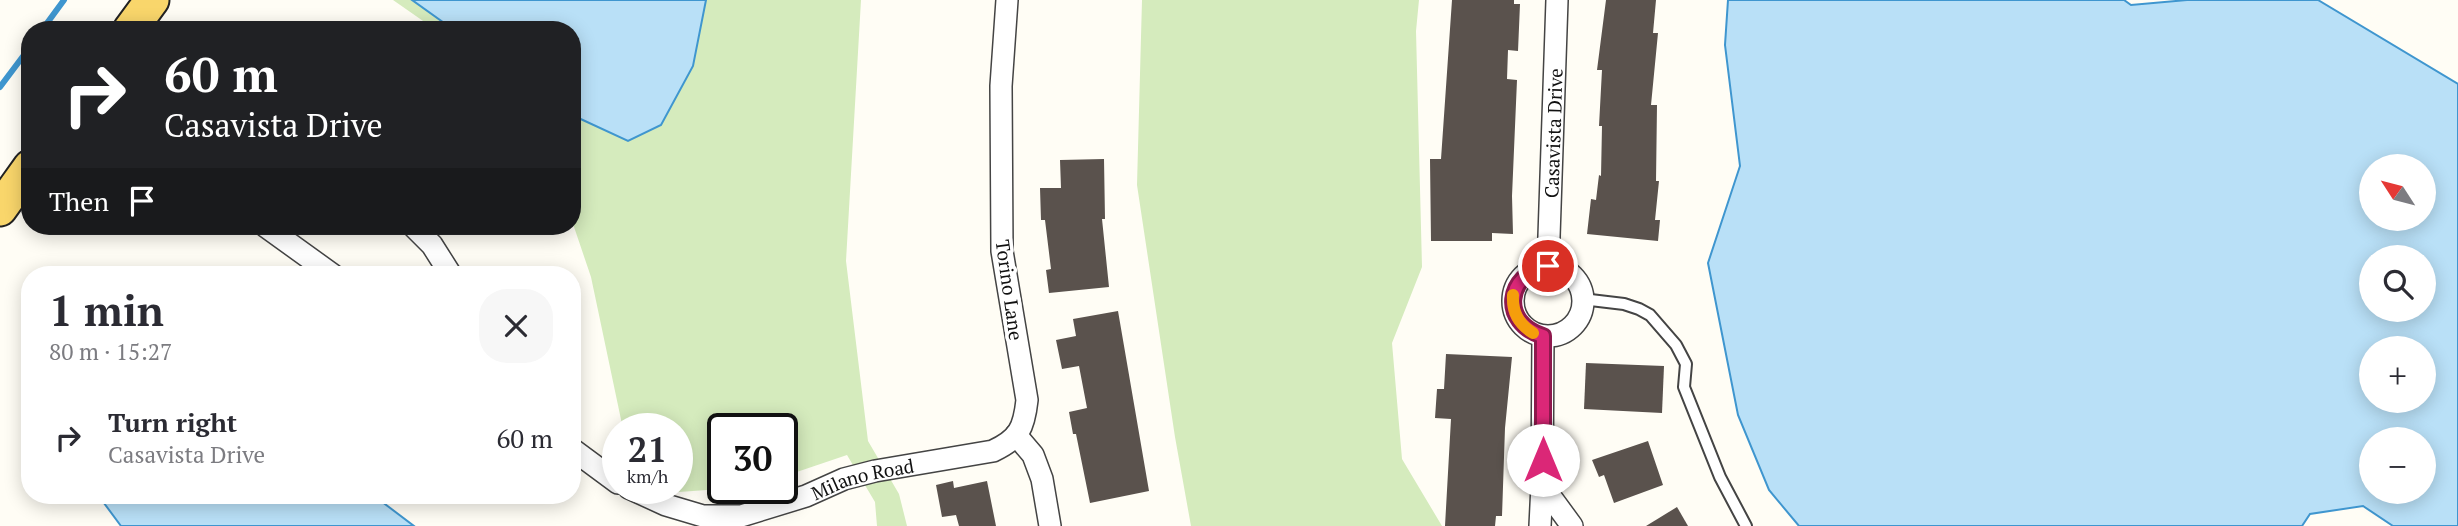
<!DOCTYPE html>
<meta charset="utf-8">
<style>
:root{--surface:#fff;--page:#f7f7f7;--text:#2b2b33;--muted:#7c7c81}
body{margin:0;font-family:"PT Serif",serif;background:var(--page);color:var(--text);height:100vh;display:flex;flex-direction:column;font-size:26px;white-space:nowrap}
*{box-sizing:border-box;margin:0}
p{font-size:23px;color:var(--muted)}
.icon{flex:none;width:38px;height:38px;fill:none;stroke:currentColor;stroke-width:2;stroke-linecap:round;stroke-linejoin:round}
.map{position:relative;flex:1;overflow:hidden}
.drawer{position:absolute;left:21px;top:266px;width:560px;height:238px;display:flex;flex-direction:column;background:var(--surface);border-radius:28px;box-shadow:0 4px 18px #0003}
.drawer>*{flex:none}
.top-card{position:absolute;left:21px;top:21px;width:560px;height:214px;border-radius:28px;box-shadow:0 4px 18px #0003;background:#202124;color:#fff;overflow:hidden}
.needle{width:46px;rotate:306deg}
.tools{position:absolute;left:2359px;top:154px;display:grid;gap:14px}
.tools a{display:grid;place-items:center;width:77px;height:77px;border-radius:50%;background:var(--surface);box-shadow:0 4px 18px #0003;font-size:35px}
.speed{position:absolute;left:602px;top:413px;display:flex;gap:14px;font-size:35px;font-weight:700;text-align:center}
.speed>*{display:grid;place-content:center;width:91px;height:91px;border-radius:50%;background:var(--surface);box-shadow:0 4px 18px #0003;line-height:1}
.speed small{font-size:18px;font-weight:400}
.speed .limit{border:4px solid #111;border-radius:10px;background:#fff;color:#111}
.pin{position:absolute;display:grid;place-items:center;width:60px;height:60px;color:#fff;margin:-30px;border:4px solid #fff;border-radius:50%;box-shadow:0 2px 7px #0007}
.me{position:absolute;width:77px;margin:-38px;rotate:0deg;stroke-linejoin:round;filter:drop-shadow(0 0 5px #0008)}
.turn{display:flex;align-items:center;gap:24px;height:147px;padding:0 28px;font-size:32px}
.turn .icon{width:91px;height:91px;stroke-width:2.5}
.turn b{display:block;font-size:49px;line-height:60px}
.then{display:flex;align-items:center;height:66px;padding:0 28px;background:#0003;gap:14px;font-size:26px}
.round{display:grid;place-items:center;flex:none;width:74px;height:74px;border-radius:28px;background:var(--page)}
.summary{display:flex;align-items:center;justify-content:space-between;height:119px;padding:0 28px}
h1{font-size:42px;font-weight:800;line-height:52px}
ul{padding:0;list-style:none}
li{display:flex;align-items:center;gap:21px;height:105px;padding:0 28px}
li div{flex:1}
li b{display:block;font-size:26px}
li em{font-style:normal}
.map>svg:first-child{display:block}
.green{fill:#d5ebbd}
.water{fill:#b9e0f7;stroke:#3f96cf;stroke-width:2;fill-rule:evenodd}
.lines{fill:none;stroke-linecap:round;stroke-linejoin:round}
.stream{stroke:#3f96cf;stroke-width:6}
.building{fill:#5a524d}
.service-casing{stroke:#444;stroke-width:14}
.minor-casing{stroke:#444;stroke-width:24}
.primary-casing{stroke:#222;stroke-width:37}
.service{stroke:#fff;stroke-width:10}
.minor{stroke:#fff;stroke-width:21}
.primary{stroke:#f9d66b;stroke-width:33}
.route-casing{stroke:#8e194d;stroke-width:18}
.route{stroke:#db2777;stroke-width:12}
.slow{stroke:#f59e0b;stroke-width:12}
.labels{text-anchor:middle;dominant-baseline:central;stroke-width:7;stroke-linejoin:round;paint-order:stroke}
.street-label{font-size:19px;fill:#111;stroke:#fff}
</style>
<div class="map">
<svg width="2458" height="526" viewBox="0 0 2458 526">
<rect width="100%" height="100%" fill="#fffdf5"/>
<g class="green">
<polygon points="393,0 861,0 846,261 868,441 899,494 907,526 877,526 875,502 847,455 782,477 782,429 723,429 723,488 734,488 679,492 673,488 677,488 677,429 623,429 591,277 572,221 572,30 436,30"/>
<polygon points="1142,0 1419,0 1416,31 1422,267 1392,343 1402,459 1442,526 1191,526 1175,437 1137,185"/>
</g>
<g class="water">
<polygon points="412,0 706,0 693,66 661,125 628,141 572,115 572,30 454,30"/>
<path d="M1728 0H2124L2131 5 2187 0H2318L2458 84V526H2393L2363 506 2310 514 2302 526H1799L1769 490 1738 415 1708 263 1740 166 1725 45ZM2371 166H2424V219H2371ZM2371 257H2424V310H2371ZM2371 348H2424V401H2371ZM2371 439H2424V492H2371Z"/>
<polygon points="98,495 373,495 414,526 121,526"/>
</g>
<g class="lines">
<g class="stream">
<polyline points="42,30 64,0"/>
<polyline points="0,87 30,47"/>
</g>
</g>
<g class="building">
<polygon points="1452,0 1514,0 1514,4 1520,4 1518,51 1508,50 1507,79 1517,80 1512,196 1513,234 1492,233 1492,241 1431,241 1430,159 1441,159"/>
<polygon points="1606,0 1656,0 1653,33 1658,33 1651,105 1657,105 1656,181 1659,181 1655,220 1660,220 1658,241 1587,234 1591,199 1596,200 1599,175 1601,176 1602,126 1599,126 1602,70 1597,70"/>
<polygon points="1104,159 1105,219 1102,219 1109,287 1049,293 1046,270 1051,269 1045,220 1041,220 1040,188 1061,188 1060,160"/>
<polygon points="1118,311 1149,491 1090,503 1076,434 1073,434 1069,412 1087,408 1079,366 1062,369 1056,340 1076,336 1073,319"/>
<polygon points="1446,354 1512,357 1505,428 1502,516 1496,516 1495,526 1445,526 1451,419 1435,418 1437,389 1444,389"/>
<polygon points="1586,363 1664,366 1662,413 1584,409"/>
<polygon points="1648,441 1663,485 1614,503 1604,475 1599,477 1592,460"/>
<polygon points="953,481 954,488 987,481 996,526 959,526 956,515 942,517 936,485"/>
<polygon points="1677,507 1688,526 1646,526"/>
</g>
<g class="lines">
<defs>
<polyline id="service" points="1582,299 1624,304 1639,309 1650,315 1676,345 1686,364 1684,387 1720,477 1746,526"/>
<g id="minor">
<polyline points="265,226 333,275"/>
<polyline points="413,226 432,245 451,275"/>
<path id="s1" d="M1548 266 1557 0"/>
<circle cx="1548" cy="301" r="35"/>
<polyline points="1016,435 1033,455 1042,479 1050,526"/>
<polyline points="572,449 618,483"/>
<polyline points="1542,485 1572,526"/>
<path id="s2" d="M629 488 666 505 703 516H741L806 496 844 479 875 471 993 451C1019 439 1024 428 1027 400L1002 251 1001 86 1007 0"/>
<polyline points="1540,526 1542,485 1543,336"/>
</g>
<g id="primary">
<polyline points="130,30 152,0"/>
<polyline points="0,209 30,167"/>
</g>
</defs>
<use href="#service" class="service-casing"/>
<use href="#minor" class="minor-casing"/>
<use href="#primary" class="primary-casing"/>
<use href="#service" class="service"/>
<use href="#minor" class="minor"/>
<use href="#primary" class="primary"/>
</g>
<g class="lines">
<defs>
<path id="route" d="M1543 460V336C1500 323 1505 274 1548 266"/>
</defs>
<use href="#route" class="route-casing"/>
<use href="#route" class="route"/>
<path class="slow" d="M1513 295C1512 313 1519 324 1533 333"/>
</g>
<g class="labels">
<g class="street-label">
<text stroke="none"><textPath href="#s1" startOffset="133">Casavista Drive</textPath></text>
<text transform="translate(1010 290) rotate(82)">Torino Lane</text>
<text stroke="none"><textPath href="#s2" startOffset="245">Milano Road</textPath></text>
</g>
</g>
</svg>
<div class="tools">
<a><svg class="needle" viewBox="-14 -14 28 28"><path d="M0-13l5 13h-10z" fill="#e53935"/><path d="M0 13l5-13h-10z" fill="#7c7c81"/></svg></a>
<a><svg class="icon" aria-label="search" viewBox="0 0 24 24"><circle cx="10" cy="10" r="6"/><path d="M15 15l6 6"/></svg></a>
<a>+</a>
<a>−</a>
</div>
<div class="speed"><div>21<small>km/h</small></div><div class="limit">30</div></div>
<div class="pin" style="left:1548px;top:266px;background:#d93025"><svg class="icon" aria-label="arrive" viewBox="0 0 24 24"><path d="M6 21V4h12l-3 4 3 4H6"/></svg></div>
<svg class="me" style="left:1543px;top:460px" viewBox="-20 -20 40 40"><circle r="19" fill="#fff"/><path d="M0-13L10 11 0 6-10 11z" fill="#db2777"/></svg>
<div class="top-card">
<div class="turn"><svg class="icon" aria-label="right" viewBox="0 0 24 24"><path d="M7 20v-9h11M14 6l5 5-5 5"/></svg><div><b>60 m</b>Casavista Drive</div></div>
<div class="then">Then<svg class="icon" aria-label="arrive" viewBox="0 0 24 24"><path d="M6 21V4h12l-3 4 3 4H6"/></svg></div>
</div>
<section class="drawer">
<div class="summary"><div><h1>1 min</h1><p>80 m · 15:27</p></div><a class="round"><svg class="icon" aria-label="close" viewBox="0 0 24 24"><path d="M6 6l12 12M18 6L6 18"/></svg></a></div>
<ul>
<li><svg class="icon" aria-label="right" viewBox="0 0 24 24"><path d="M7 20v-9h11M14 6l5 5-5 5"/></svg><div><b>Turn right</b><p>Casavista Drive</p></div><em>60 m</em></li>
</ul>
</section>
</div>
